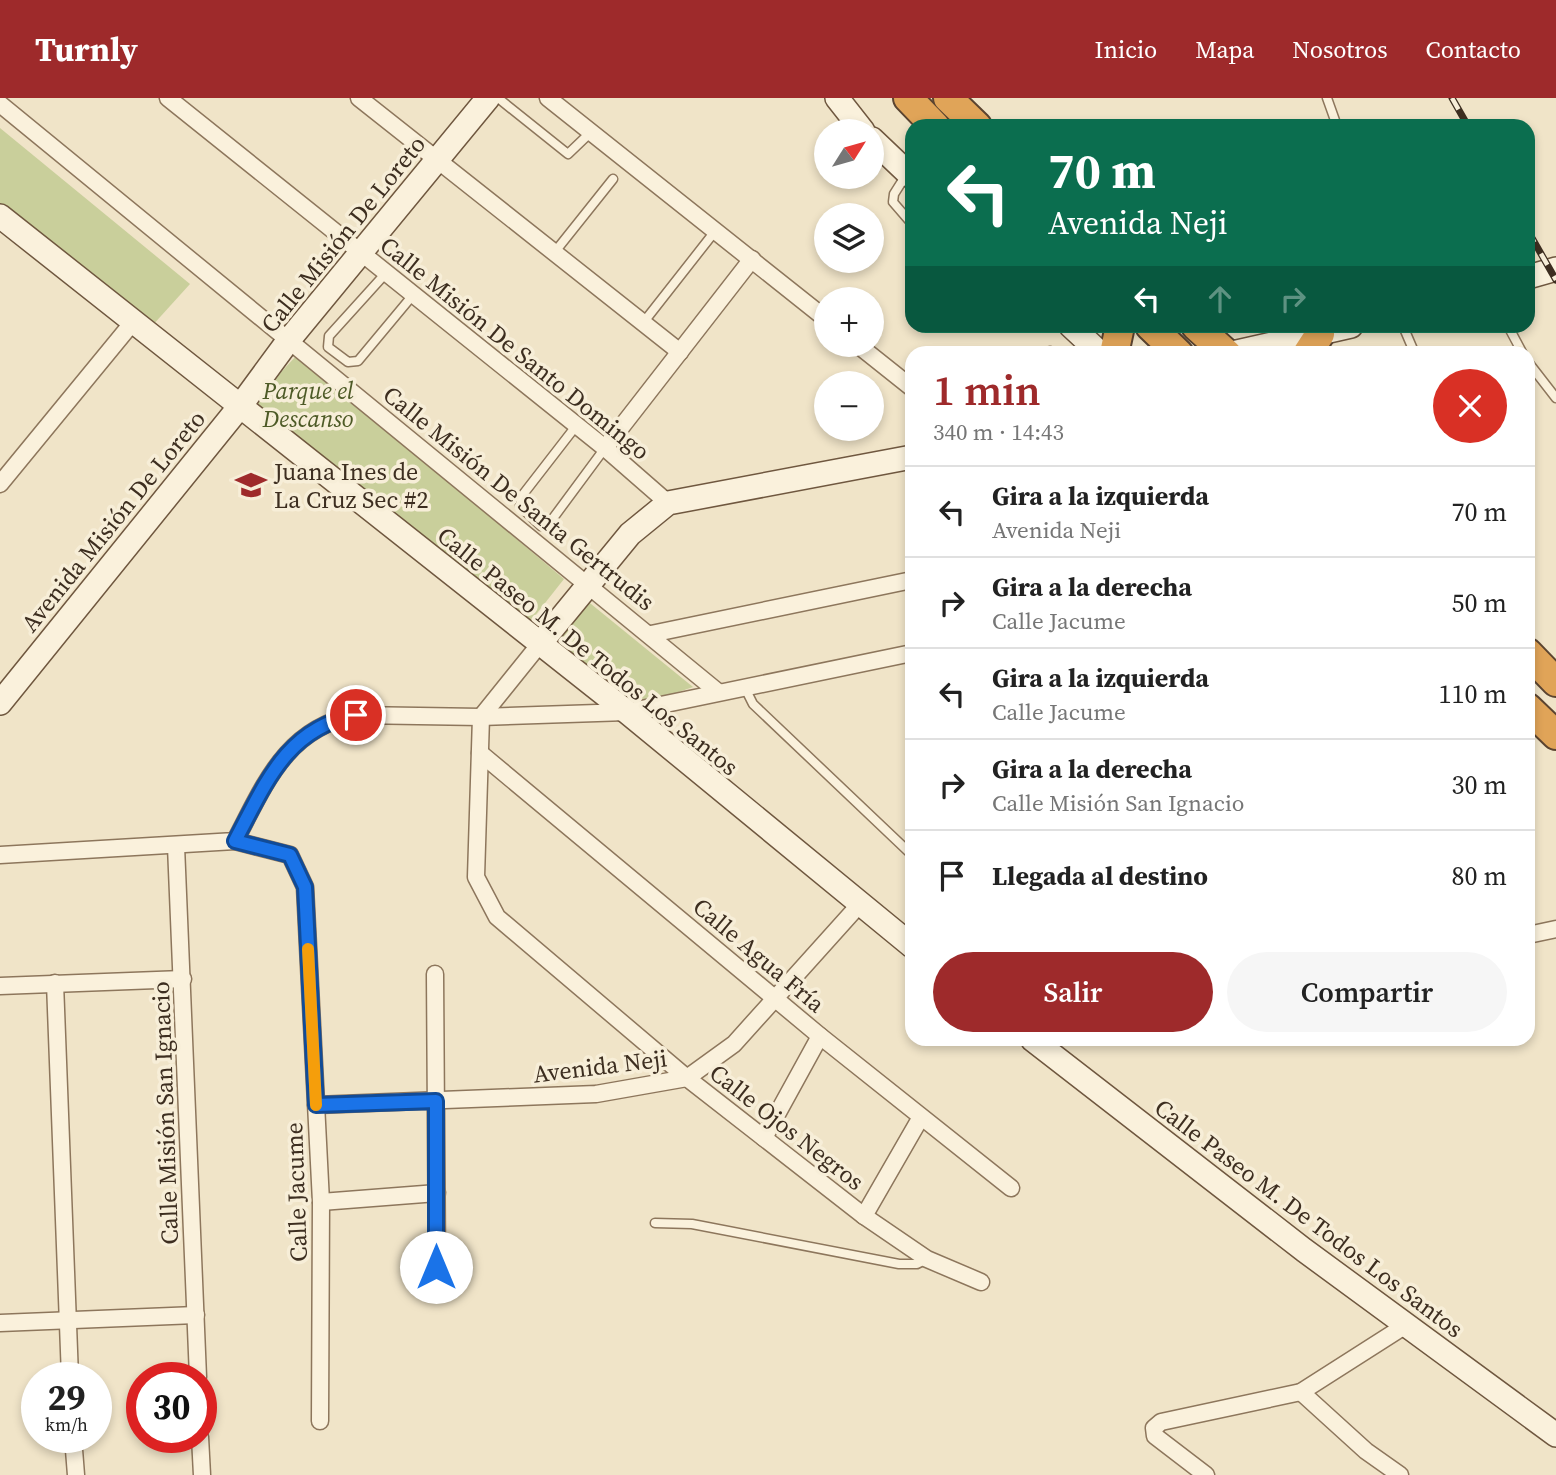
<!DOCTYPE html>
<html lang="es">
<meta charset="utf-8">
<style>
:root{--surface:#fff;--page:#f6f6f6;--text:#222;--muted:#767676;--line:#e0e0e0;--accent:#9e2a2b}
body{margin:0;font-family:"Source Serif 4",serif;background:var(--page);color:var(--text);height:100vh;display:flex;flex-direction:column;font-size:26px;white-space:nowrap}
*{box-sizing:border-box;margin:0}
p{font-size:23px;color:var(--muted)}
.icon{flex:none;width:38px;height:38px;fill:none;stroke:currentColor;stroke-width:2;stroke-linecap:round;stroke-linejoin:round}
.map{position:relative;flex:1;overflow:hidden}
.details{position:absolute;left:905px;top:248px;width:630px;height:700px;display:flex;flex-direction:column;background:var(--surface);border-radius:21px;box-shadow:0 4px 10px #0003}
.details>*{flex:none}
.banner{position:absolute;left:905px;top:21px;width:630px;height:214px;border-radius:21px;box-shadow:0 4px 10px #0003;background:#0b6e4f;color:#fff;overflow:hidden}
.needle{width:46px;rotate:53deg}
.controls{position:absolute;left:814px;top:21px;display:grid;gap:14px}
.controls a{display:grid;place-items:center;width:70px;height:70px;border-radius:50%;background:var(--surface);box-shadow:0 4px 10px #0003;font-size:35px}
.speed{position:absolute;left:21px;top:1264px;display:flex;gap:14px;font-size:35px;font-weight:700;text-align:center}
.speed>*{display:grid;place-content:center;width:91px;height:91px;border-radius:50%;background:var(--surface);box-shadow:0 4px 10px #0003;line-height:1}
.speed small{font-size:18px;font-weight:400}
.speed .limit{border:10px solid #d22;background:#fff;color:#111}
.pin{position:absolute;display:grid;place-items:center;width:60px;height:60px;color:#fff;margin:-30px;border:4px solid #fff;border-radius:50%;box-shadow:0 2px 7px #0007}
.me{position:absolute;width:77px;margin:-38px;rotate:0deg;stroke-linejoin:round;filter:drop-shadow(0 0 5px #0008)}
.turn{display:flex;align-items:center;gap:24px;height:147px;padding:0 28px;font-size:32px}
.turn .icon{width:91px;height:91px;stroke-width:2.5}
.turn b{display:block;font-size:49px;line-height:60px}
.lanes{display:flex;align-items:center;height:66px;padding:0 28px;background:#0003;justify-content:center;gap:35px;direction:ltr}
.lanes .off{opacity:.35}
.round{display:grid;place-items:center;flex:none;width:74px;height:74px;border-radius:37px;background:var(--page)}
.head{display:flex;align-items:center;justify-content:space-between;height:119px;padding:0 28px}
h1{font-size:42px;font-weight:600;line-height:52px;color:var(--accent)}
.button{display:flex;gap:14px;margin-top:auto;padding:14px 28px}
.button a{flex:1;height:80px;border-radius:42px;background:var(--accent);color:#fff;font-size:28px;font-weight:600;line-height:80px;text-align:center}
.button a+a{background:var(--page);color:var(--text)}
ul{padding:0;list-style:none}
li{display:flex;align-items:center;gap:21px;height:91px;padding:0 28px;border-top:2px solid var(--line)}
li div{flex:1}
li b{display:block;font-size:26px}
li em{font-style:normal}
header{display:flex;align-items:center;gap:42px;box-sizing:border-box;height:98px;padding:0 35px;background:var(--accent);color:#fff}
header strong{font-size:33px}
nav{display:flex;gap:38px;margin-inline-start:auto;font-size:24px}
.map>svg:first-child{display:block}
.green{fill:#c9cf9b}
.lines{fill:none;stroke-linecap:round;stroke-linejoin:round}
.lane-casing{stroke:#8d765c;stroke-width:11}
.street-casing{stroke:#8d765c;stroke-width:19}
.secondary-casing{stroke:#6f573f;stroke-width:26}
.highway-casing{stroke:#5b4430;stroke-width:32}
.lane{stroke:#faf1dc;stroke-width:8}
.street{stroke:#faf1dc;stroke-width:16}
.secondary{stroke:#faf1dc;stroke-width:23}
.highway{stroke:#e0a458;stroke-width:28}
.rail-casing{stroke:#3d2e20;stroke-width:7}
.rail{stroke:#f7eed8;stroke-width:4.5;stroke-dasharray:13;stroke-linecap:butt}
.route-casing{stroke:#114b97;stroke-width:18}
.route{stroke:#1a73e8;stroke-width:12}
.slow{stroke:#f59e0b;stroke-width:12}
.labels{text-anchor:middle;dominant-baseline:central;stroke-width:7;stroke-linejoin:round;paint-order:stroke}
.street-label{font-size:24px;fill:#3d2e20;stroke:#f7eed8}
.park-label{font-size:24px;font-style:italic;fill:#4d5a26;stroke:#f7eed8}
.poi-label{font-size:24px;fill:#3d2e20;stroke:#f7eed8;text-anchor:start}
</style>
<header>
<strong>Turnly</strong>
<nav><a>Inicio</a><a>Mapa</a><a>Nosotros</a><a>Contacto</a></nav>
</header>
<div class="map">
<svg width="1556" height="1377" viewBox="0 0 1556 1377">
<rect width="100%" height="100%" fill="#f0e4c8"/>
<g class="green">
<polygon points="0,30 190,186 151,229 0,108"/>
<polygon points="298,256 564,481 530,524 253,304"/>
<polygon points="580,497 693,589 635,609 544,538"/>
</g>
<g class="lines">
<defs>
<g id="lane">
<polyline points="498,0 568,56 591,34"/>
<polyline points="1327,0 1337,28"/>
<polyline points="906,77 894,96 893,104 912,126"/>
<polyline points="554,155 613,81"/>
<polyline points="386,175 329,238 328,249 348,264 358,263 413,197"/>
<polyline points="643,225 716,132"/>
<polyline points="1403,228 1415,256"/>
<polyline points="1508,228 1523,256"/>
<polyline points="1049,256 1050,253"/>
<polyline points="1528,264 1556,300"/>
<polyline points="576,328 521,399 520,408 541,428 551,423 605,350"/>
<polyline points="744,588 753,606 912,757"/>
<polyline points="655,1125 692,1126 899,1166 917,1166 927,1161"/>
</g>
<g id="street">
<polyline points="168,0 605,350 668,405"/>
<polyline points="359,0 680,254"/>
<polyline points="548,0 826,221"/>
<polyline points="0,6 718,594"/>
<polyline points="858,247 912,290"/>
<polyline points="605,350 752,161"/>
<polyline points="0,386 133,224"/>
<polyline points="651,536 912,482"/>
<polyline points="539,547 481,619 476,779 497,819 687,980 864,1118 927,1161 981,1184"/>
<polyline points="480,655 820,938 1011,1090"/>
<polyline points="235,743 290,757 305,789 321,1104 320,1323"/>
<polyline points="176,748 198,1279"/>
<path d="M0 757 235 743C265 686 286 630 356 617L481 619 627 614 912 555"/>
<polyline points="1528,837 1556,831"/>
<polyline points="435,876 437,1169"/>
<polyline points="55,885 70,1279"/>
<polyline points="0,888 183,881"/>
<polyline points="316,1007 596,996 687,980 734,946 859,807"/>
<polyline points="764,1040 820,938"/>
<polyline points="321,1104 437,1095"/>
<polyline points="864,1118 921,1019"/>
<polyline points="0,1225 196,1217"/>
<polyline points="1301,1294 1366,1353 1400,1377"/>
<polyline points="73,1339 76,1377"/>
<polyline points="200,1339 202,1377"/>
<polyline points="1206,1377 1155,1338 1154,1330 1161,1324 1301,1294 1406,1227"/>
</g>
<g id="secondary">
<polyline points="837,0 863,33"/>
<polyline points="872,41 912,79"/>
<polyline points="0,118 627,614 912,848"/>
<polyline points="1528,179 1556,171"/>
<polyline points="1071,228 1101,256"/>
<polyline points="1228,256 1351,228"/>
<polyline points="539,547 630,436 668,405 912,359"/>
<polyline points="0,605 241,307 288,243 488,0"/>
<polyline points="1033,942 1304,1152 1556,1337"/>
</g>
<g id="highway">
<polyline points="908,0 935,28"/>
<polyline points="948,0 977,28"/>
<polyline points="1150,228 1179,256"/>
<polyline points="1196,228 1227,256"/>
<polyline points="1114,256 1120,228"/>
<polyline points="1307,256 1320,236"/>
<polyline points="1528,555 1556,584"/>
<polyline points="1528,610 1556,637"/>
</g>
</defs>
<use href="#lane" class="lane-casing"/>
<use href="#street" class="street-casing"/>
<use href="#secondary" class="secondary-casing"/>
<use href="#highway" class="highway-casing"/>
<use href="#lane" class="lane"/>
<use href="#street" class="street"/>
<use href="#secondary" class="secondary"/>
<use href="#highway" class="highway"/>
<defs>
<g id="rail">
<polyline points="1452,0 1468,28"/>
<polyline points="1528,133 1556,182"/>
</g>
</defs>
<use href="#rail" class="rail-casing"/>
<use href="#rail" class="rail"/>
</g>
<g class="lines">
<defs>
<path id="route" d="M356 617C286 630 265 687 235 743L290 757 305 789 316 1007 436 1003V1169"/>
</defs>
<use href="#route" class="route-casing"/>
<use href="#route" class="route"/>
<polyline class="slow" points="308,851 316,1007"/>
</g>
<defs>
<symbol id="school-bare" viewBox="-9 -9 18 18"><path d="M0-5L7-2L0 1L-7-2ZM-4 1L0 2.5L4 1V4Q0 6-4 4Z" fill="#9e2a2b" stroke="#f7eed8" stroke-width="2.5" paint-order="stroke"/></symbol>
</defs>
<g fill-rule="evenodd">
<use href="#school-bare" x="229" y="365" width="44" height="44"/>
</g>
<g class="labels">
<g class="street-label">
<text transform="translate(343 136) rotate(-51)">Calle Misión De Loreto</text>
<text transform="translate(515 250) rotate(39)">Calle Misión De Santo Domingo</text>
<text transform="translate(519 400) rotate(39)">Calle Misión De Santa Gertrudis</text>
<text transform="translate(113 423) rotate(-51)">Avenida Misión De Loreto</text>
<text transform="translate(588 553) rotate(39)">Calle Paseo M. De Todos Los Santos</text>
<text transform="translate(759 857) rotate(40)">Calle Agua Fría</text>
<text transform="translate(600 968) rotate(-7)">Avenida Neji</text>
<text transform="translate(165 1015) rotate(-92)">Calle Misión San Ignacio</text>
<text transform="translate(787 1029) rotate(38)">Calle Ojos Negros</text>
<text transform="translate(296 1094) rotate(-92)">Calle Jacume</text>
<text transform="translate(1309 1120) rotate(37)">Calle Paseo M. De Todos Los Santos</text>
</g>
<g class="park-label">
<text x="308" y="292">Parque el<tspan x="308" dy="28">Descanso</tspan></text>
</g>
<g class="poi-label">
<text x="274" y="373">Juana Ines de<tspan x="274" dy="28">La Cruz Sec #2</tspan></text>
</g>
</g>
</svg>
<div class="controls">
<a><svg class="needle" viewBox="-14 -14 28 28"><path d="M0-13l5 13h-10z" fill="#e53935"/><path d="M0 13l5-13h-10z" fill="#767676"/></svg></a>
<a><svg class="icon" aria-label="layers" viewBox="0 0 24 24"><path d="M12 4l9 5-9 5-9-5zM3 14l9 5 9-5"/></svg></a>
<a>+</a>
<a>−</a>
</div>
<div class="speed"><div>29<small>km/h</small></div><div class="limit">30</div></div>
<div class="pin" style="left:356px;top:617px;background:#d93025"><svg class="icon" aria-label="arrive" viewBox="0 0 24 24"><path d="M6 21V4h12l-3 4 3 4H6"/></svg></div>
<svg class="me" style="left:436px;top:1169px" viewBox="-20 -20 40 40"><circle r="19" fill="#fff"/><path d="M0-13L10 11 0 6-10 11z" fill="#1a73e8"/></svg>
<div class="banner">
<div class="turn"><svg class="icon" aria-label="left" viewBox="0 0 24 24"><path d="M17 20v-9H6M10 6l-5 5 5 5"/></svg><div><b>70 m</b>Avenida Neji</div></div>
<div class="lanes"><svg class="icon" aria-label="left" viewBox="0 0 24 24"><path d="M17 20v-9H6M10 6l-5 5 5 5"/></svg><svg class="icon off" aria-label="ahead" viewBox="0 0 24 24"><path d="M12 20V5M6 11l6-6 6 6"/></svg><svg class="icon off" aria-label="right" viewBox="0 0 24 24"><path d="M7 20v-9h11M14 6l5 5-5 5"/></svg></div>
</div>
<section class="details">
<div class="head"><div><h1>1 min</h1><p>340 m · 14:43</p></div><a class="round" style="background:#d93025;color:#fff"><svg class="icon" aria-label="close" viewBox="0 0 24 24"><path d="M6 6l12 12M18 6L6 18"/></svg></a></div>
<ul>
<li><svg class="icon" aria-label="left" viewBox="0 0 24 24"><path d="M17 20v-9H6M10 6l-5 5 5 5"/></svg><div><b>Gira a la izquierda</b><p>Avenida Neji</p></div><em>70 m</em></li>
<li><svg class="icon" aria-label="right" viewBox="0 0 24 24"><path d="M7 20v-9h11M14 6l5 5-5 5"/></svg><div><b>Gira a la derecha</b><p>Calle Jacume</p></div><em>50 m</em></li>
<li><svg class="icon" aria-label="left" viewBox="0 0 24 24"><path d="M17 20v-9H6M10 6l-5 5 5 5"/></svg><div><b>Gira a la izquierda</b><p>Calle Jacume</p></div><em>110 m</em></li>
<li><svg class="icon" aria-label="right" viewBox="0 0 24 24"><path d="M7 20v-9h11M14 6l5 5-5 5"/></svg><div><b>Gira a la derecha</b><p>Calle Misión San Ignacio</p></div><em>30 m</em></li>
<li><svg class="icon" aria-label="arrive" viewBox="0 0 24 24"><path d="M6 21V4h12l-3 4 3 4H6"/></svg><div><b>Llegada al destino</b></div><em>80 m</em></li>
</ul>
<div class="button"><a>Salir</a><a>Compartir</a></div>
</section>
</div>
